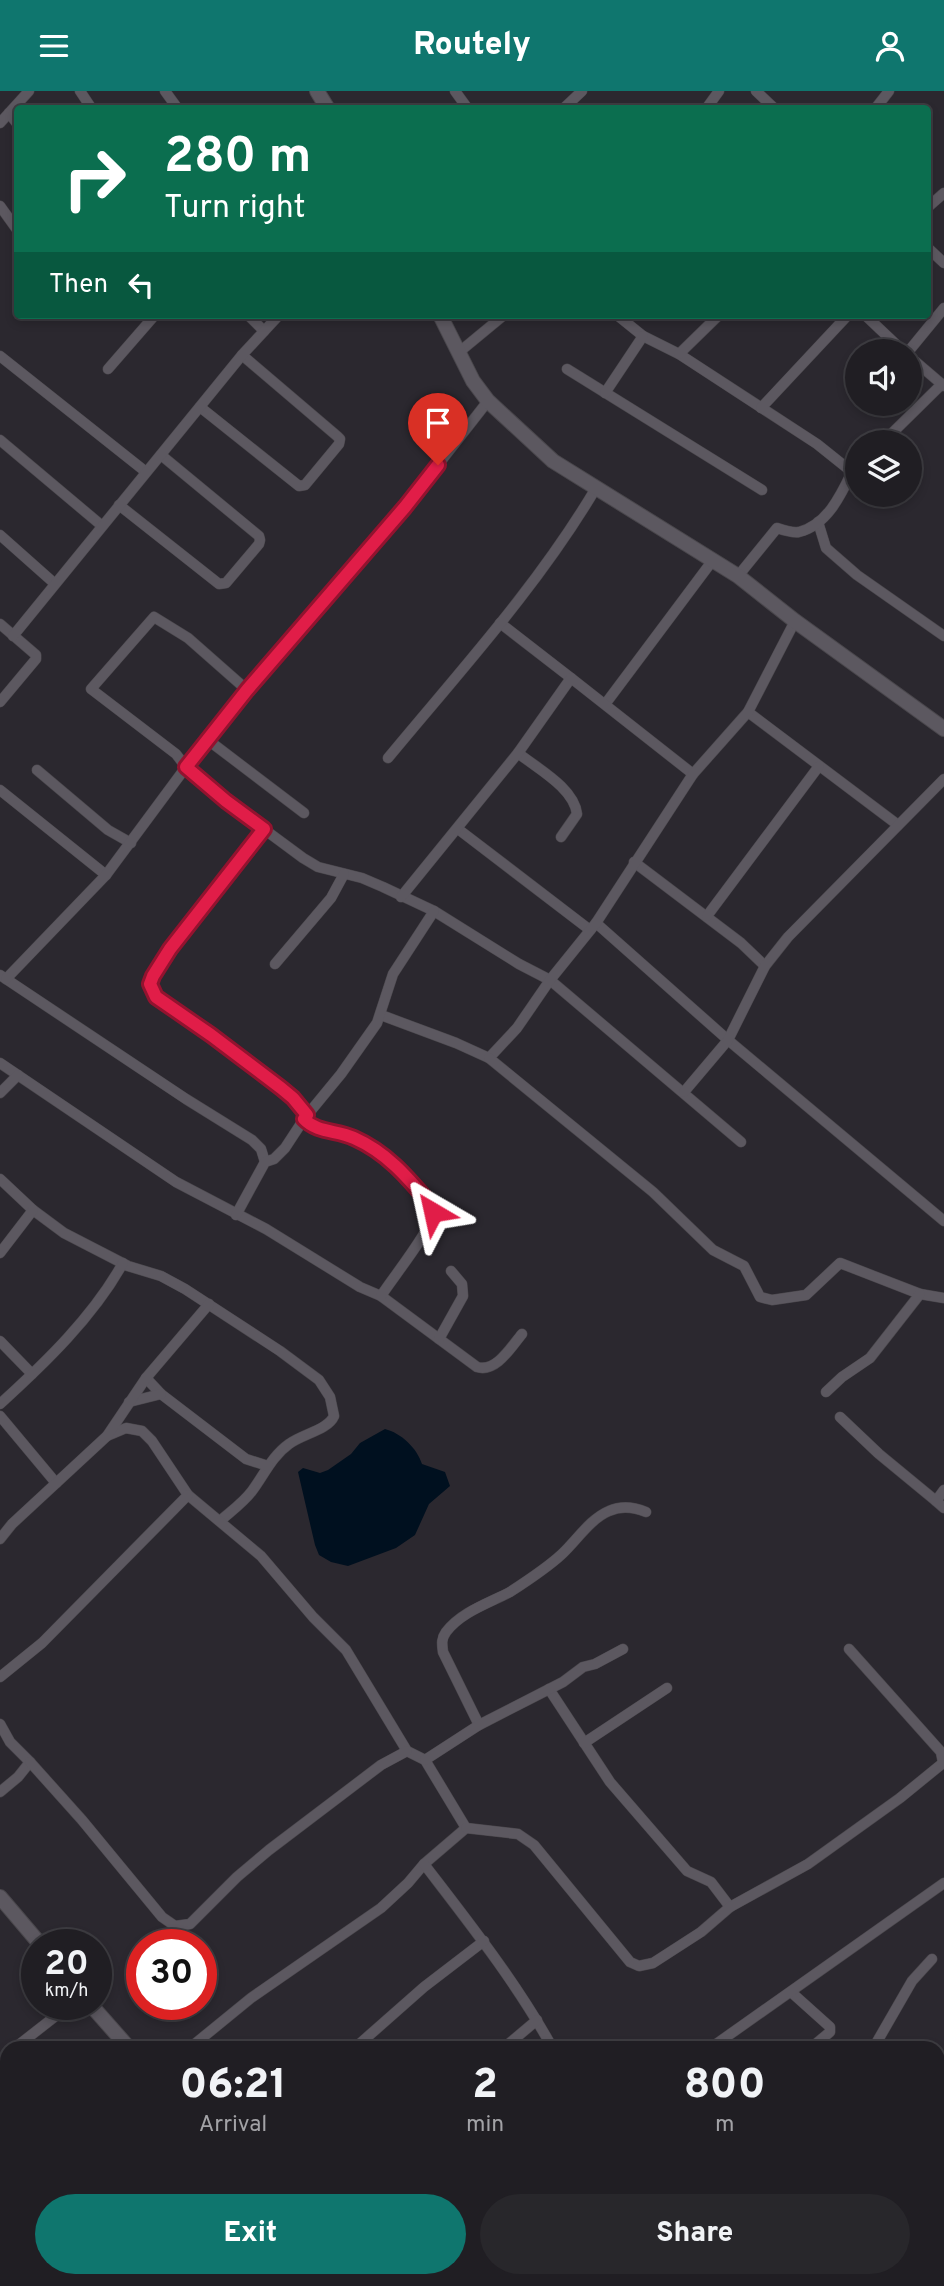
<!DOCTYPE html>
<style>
:root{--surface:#201e23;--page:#28272b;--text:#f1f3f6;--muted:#a2a2a6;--line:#3d3c41;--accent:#0f766e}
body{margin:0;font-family:Overpass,sans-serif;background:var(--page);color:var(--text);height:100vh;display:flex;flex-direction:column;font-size:26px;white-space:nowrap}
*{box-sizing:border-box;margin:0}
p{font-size:23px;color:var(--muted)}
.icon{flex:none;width:38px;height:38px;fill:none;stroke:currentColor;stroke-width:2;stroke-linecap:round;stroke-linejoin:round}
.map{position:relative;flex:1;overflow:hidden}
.sheet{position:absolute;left:0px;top:1950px;width:945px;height:247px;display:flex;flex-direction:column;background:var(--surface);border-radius:21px 21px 0 0;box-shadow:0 4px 10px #0003,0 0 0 2px var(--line)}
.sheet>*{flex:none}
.hud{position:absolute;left:14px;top:14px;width:917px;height:214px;border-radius:7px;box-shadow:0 4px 10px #0003,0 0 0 2px var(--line);background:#0b6e4f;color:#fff;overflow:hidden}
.buttons{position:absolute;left:845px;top:248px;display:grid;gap:14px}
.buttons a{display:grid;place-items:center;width:77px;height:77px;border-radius:50%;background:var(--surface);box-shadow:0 4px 10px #0003,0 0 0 2px var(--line);font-size:35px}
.speed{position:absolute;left:21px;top:1838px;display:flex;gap:14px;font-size:35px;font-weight:700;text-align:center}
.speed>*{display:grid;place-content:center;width:91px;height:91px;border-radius:50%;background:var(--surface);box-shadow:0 4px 10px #0003,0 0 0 2px var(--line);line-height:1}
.speed small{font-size:18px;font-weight:400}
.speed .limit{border:10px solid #d22;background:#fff;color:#111}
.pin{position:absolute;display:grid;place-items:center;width:60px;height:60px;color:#fff;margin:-72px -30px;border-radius:50% 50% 50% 0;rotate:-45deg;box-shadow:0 0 7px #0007}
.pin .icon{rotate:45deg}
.me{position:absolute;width:77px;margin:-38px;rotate:324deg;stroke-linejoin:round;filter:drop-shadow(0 0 5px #0008)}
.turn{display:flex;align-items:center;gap:24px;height:147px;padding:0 35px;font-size:32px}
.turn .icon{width:91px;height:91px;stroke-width:2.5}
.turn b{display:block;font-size:49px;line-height:60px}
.then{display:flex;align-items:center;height:66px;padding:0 35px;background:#0003;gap:14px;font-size:26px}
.eta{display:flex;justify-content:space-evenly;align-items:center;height:119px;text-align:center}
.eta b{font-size:42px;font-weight:800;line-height:49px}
.action{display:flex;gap:14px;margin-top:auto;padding:14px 35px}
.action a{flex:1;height:80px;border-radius:42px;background:var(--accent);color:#fff;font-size:28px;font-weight:800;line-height:80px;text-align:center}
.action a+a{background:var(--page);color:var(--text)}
header{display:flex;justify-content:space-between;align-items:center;height:91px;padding:0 35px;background:var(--accent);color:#fff;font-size:32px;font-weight:800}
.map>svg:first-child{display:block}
.water{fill:#00101f}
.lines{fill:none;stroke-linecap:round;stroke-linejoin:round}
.street-casing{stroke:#4a474c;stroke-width:11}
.secondary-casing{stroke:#4a474c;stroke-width:16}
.street{stroke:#5c5860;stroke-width:10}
.secondary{stroke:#5c5860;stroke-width:14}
.route-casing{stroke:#92132f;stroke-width:18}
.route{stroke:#e11d48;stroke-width:12}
</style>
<header><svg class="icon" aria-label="menu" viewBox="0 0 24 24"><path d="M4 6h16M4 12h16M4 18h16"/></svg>Routely<svg class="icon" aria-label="person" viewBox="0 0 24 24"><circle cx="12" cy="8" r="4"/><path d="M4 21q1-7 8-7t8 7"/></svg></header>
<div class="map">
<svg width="944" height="2195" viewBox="0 0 944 2195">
<rect width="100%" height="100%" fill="#2b282f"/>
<path class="water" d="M385 1338C401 1342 417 1357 422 1373L445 1381 450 1395 429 1413 415 1444 396 1457 348 1475 331 1471 319 1464 315 1454 298 1381 303 1377 320 1382 328 1379 351 1363 360 1352Z"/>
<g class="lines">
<defs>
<g id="street">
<polyline points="80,0 92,18"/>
<polyline points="165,0 178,18"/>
<polyline points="455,0 468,18"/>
<polyline points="756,0 775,18"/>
<polyline points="563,18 582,0"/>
<polyline points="706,18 719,0"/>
<polyline points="875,18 889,0"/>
<polyline points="9,22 18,34"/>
<polyline points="0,32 29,0"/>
<polyline points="0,115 18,140"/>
<polyline points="928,116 944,102"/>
<polyline points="928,157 944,172"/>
<polyline points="248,224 264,240"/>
<polyline points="617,224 643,245 679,263 817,353 852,381 858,376"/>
<polyline points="865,224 904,261"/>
<polyline points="908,261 944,217"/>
<polyline points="458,262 504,224"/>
<polyline points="679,263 719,224"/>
<polyline points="0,265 146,381"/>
<polyline points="910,266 944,295"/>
<polyline points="108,278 155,224"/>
<polyline points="567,278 762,399"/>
<polyline points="605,302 643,245"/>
<polyline points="200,316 299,395 305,394 339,353 340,348 337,345 242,264"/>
<polyline points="761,317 848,224"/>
<polyline points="0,349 101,434"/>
<polyline points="882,352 942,293"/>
<polyline points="119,414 219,493 226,492 259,453 260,449 259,445 161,364"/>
<polyline points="818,431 826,457 857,484 944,545"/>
<polyline points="0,444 54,492"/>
<path d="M738 485 777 437C783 439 793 442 799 441 827 434 841 404 852 381"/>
<polyline points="500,532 571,587"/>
<polyline points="0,533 36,564 36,568 0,611"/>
<polyline points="13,545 242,264 279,224"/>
<polyline points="247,599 188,547 154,526 91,598 176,663 186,676 226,710 303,767 318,776 362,787 383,796 434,820 519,873 550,889 741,1051"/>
<polyline points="606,612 713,469"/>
<polyline points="748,621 898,734"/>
<polyline points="208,649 304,722"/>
<path d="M518 662C538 678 574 697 577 723L561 746"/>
<path d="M388 667C460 580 538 495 596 397"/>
<polyline points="37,679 108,739 131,752"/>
<polyline points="0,699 106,784"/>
<path d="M264 738C245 762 152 872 150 892 150 897 153 904 156 907 168 919 187 928 200 937 237 962 279 990 307 1024"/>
<polyline points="458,738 590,839"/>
<polyline points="634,771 741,852 765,875"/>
<polyline points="401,806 518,662 571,587 693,683"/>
<polyline points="707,825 819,675"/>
<polyline points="596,832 728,949 944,1130"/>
<polyline points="275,873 331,807 344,783"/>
<polyline points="0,884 186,1008 252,1049 261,1058 265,1071"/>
<polyline points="6,888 106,784 186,676 247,599 405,416 488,310"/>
<polyline points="381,924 456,952 489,967 517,937 550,889 596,832 693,683 748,621 795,530"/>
<polyline points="489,967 653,1101 713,1159 744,1175 760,1206 772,1209 806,1204 840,1172 920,1203 944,1207"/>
<path d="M0 972 176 1091 266 1138 360 1196 381 1205 477 1276C496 1282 511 1256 522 1243"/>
<polyline points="684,1001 728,949 765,875 788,846 944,688"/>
<polyline points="0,1002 18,984"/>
<path d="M304 1028C318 1042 336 1039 353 1047 372 1055 434 1102 433 1123 432 1138 391 1189 381 1205"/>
<path d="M0 1088 33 1119 64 1142 128 1175 161 1185 185 1198 280 1260 319 1289 330 1306 334 1325C328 1339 302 1343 289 1353 272 1365 264 1384 252 1400 243 1412 230 1421 220 1430"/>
<polyline points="236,1124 265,1071 274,1068 285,1057 304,1028 341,983 377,932 393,883 434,820"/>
<polyline points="0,1162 33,1119"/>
<polyline points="439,1248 463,1205 462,1193 451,1180"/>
<polyline points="0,1250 32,1283"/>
<polyline points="146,1287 161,1303 246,1368 268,1375"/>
<polyline points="826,1301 842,1286 870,1267 920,1203"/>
<polyline points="129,1311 161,1303"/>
<path d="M0 1313C45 1272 93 1226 123 1172"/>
<polyline points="0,1325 56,1392"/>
<polyline points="840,1326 879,1363 936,1410"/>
<polyline points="107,1345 126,1337 142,1340 152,1350 188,1404 261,1465 313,1526 346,1559 407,1660 425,1669 466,1737 424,1773 408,1792 381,1817 251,1907 191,1956"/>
<polyline points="944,1399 936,1410 944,1417"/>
<polyline points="0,1448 12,1433 107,1345 146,1287 209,1213"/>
<polyline points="0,1586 42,1552 188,1404"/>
<polyline points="549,1598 610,1691 687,1780 711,1791 730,1816"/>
<polyline points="0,1633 10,1651 30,1671 18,1686 0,1701"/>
<path d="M479 1634 443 1561C442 1553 441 1548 446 1541 461 1521 489 1512 510 1501 527 1490 547 1477 562 1463 577 1449 590 1428 609 1420 622 1414 634 1416 646 1421"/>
<polyline points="584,1652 667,1597"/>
<polyline points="425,1669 479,1634 563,1591 583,1576 595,1573 623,1558"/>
<polyline points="30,1671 82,1729 162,1826 175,1835 190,1833 237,1786 269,1759 381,1674 407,1660"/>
<polyline points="466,1737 518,1743 534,1754 630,1871 639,1875 653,1872 701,1841 730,1816 808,1773 900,1707 943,1672 941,1661 849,1558"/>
<path d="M424 1773C470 1833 516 1891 552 1956"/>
<polyline points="791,1901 830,1936 830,1941 812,1956"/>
<polyline points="16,1956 71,1913"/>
<polyline points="356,1956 424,1896 484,1850"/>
<polyline points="505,1956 537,1929"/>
<polyline points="712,1956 944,1792"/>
<polyline points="874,1956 912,1890 932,1868"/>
<polyline points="7,1964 0,1969 7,1979"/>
<polyline points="938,2023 941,2020 944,2021"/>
<polyline points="0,2086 7,2082"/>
<polyline points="938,2131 944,2134"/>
<polyline points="0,2149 7,2157"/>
<polyline points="32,2189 37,2195"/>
<polyline points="181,2189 186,2195"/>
<polyline points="429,2189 433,2195"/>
<polyline points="564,2189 568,2195"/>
<polyline points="858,2189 867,2195"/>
<polyline points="156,2195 162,2189"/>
<polyline points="341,2195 349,2189"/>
<polyline points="818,2195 823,2189"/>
</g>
<g id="secondary">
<polyline points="317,0 328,18"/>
<polyline points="440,224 473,290 488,310 553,370 738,485 795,530 944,638"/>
<polyline points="0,1806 40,1853"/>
<polyline points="90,1913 128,1956"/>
<polyline points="318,2189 323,2195"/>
</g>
</defs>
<use href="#street" class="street-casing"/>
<use href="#secondary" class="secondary-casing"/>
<use href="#street" class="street"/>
<use href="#secondary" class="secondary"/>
</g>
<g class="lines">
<defs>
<path id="route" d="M433 1121 432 1115C409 1088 388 1062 354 1047 337 1039 317 1042 304 1028L307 1024 293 1007 281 997 211 944 156 906 150 893 153 885 170 858 264 738 226 710 186 676 247 599 405 416 438 374"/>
</defs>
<use href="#route" class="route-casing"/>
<use href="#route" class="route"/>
</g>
</svg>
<div class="buttons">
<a><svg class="icon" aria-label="sound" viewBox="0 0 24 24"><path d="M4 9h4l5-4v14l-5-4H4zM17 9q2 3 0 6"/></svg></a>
<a><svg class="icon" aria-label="layers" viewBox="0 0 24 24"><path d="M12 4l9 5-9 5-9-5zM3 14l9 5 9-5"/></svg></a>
</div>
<div class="speed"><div>20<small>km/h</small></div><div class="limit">30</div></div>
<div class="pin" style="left:438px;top:374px;background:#d93025"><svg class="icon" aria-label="arrive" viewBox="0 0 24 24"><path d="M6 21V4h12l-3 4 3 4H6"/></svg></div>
<svg class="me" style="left:433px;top:1121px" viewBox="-20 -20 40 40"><path d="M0-17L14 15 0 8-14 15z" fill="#e11d48" stroke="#fff" stroke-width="4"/></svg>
<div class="hud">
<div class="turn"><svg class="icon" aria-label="right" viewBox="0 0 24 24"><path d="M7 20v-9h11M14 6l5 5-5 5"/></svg><div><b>280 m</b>Turn right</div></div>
<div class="then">Then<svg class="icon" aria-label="left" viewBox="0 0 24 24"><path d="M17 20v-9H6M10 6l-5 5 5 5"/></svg></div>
</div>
<section class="sheet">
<div class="eta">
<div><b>06:21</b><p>Arrival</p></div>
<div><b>2</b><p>min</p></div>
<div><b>800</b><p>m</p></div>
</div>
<div class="action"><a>Exit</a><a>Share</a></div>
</section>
</div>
